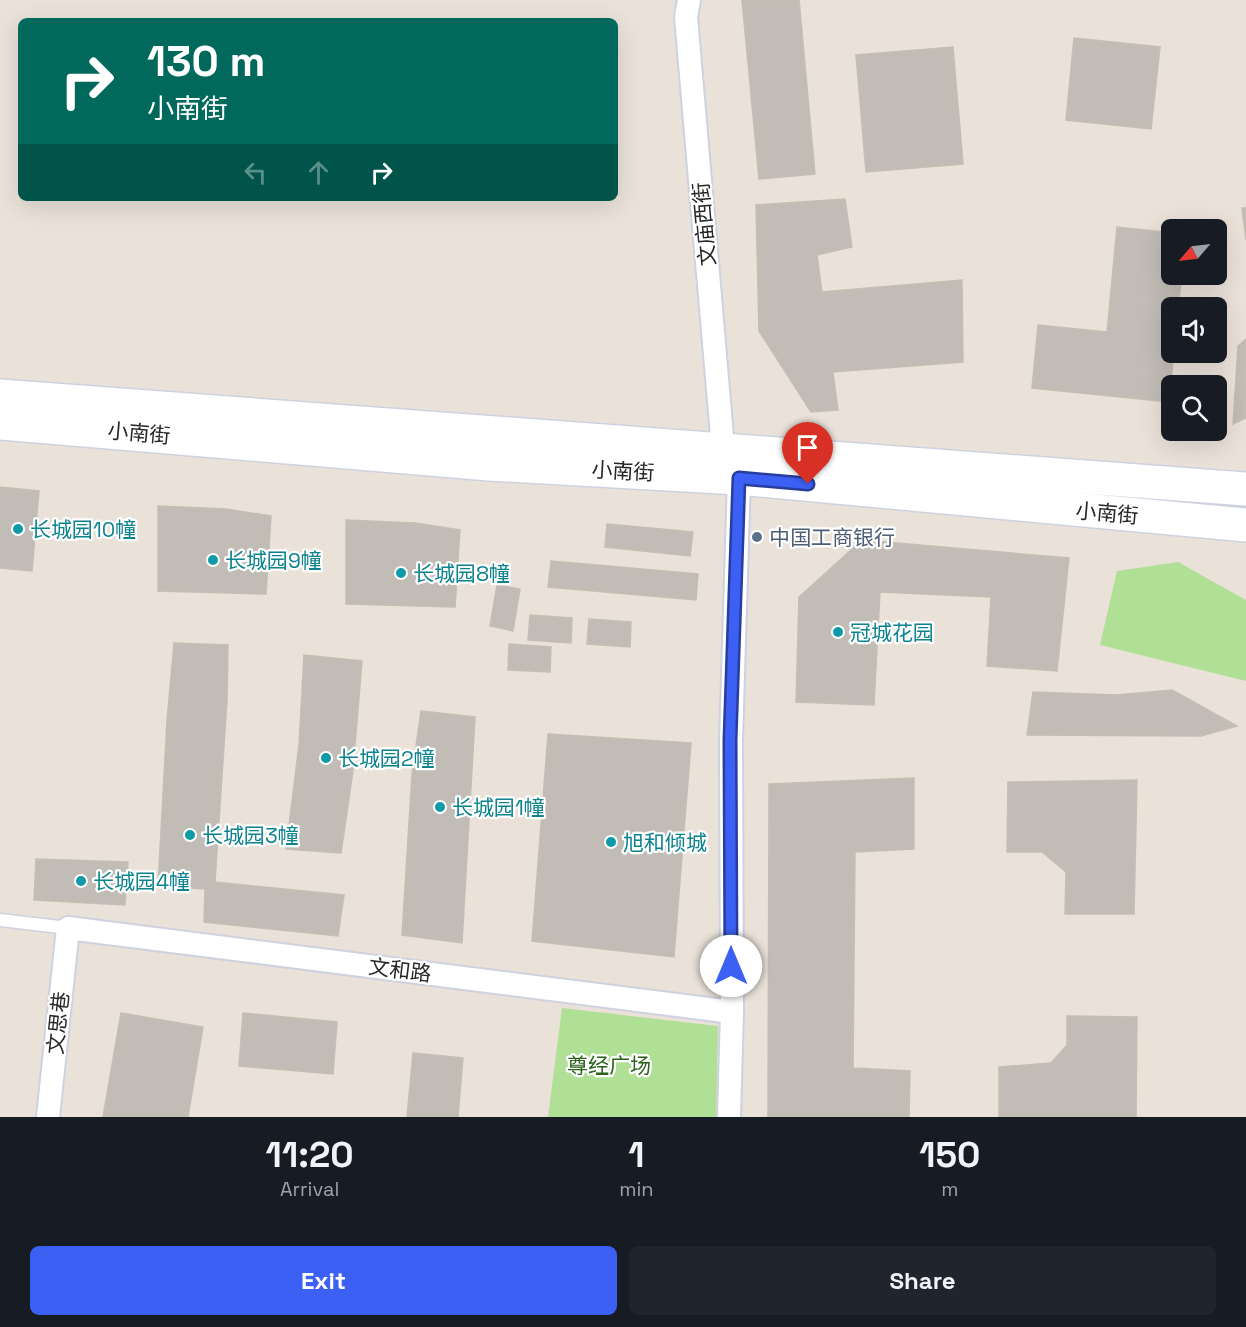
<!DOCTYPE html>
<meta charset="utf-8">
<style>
:root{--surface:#171b24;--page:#20242c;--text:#f1f3f6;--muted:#9ea1a6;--accent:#3c60f4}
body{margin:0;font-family:"Space Grotesk","Noto Sans SC",sans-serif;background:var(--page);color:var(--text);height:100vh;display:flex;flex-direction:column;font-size:22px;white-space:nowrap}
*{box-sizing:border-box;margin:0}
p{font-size:20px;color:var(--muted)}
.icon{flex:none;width:33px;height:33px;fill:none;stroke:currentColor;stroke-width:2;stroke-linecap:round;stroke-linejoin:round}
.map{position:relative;height:1117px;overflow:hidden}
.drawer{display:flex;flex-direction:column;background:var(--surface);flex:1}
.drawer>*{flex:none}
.guide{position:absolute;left:18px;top:18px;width:600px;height:183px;border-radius:9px;box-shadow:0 6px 24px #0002;background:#00695c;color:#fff;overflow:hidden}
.needle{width:39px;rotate:242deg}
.tools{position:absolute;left:1161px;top:219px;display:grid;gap:12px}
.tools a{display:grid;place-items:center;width:66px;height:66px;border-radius:9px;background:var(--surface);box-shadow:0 6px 24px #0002;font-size:30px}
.pin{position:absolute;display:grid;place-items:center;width:51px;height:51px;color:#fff;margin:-62px -26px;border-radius:50% 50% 50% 0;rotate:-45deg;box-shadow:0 0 6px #0007}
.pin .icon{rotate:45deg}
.me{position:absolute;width:66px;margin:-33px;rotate:0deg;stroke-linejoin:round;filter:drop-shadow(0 0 4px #0008)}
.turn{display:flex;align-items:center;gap:21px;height:126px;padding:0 30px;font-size:27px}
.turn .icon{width:78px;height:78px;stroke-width:2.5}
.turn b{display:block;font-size:42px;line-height:51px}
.lanes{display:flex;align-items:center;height:57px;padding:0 30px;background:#0003;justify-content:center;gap:30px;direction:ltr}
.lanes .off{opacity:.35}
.eta{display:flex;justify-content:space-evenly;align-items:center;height:102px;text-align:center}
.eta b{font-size:36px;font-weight:700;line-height:42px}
.cta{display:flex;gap:12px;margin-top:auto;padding:12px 30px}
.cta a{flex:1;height:69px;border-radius:9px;background:var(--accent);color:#fff;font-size:24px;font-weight:700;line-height:69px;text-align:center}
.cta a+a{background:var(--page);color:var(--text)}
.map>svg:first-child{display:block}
.green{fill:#b0df96}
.building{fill:#c2bcb6;stroke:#c5beb3;stroke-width:1.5}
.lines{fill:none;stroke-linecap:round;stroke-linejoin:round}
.service-casing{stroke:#ced2e0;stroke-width:15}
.minor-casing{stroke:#ced2e0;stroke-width:26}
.secondary-casing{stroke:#ced2e0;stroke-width:36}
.service{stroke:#fff;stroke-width:12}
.minor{stroke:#fff;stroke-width:22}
.secondary{stroke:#fff;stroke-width:33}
.route-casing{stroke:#273e9f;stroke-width:15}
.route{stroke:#3c60f4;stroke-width:10}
.culture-dot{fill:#0f9aa8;stroke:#fff;stroke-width:2}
.service-dot{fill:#5c6f8a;stroke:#fff;stroke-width:2}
.labels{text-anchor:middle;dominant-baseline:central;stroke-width:4.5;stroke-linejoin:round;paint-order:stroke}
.street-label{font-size:21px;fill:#272727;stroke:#fff}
.culture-label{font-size:21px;fill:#0d838f;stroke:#fff;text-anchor:start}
.service-label{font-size:21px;fill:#4e5e75;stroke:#fff;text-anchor:start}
.park-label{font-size:21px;fill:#2a611b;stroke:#fff}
</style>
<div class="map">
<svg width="1246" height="1117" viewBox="0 0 1246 1117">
<rect width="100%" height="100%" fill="#eae2d9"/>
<g class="green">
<polygon points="1178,562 1246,600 1246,681 1100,645 1117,571"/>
<polygon points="562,1008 718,1026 716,1117 548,1117"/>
</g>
<g class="building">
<polygon points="742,0 799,0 815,174 759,179"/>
<polygon points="1074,38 1160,47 1151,129 1066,120"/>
<polygon points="953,47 963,164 866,172 856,55"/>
<polygon points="845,199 852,247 817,255 838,410 811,412 759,331 756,205"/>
<polygon points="1242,208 1246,208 1246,240"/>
<polygon points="1117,227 1172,233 1172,274 1182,274 1178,308 1172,308 1172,352 1174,352 1169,402 1032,388 1038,325 1107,332"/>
<polygon points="962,280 963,362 833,372 822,292"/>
<polygon points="1246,339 1246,418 1233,424 1238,346"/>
<polygon points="0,487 39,491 32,571 0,568"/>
<polygon points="158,506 226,509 271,516 266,594 158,591"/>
<polygon points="346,520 415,523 460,530 455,607 346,604"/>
<polygon points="607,524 693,532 690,556 605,547"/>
<polygon points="862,540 1069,558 1057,671 987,666 991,597 880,592 874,705 796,702 799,597"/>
<polygon points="551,561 698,574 696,600 548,587"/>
<polygon points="497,585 520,589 513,631 490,626"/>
<polygon points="530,615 572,618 571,643 528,640"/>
<polygon points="589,619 631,622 630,647 587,644"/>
<polygon points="174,643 228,645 227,700 215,882 344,895 338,936 204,922 205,889 158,886 167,721"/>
<polygon points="509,644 551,647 550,672 508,670"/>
<polygon points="304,655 362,661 353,771 341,853 286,849 299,745"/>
<polygon points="1172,690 1237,726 1201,736 1027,735 1033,692 1117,695"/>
<polygon points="421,711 475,717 462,943 402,935 412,774"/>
<polygon points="548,734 691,743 674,957 532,941"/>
<polygon points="914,778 914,849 855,852 853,1068 910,1071 909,1117 768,1117 769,784"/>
<polygon points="1137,780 1134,914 1065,914 1066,872 1042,852 1007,852 1008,782"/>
<polygon points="36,859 128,862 125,905 34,900"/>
<polygon points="121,1013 203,1027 188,1117 103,1117"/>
<polygon points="243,1013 337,1022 333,1074 239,1066"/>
<polygon points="1067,1016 1137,1017 1136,1117 999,1117 999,1067 1051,1063 1067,1045"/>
<polygon points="413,1053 463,1058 458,1117 407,1117"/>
</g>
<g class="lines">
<defs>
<polyline id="service" points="0,920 68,928"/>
<g id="minor">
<polyline points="689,0 686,17 723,448"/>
<polyline points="48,1117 68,928 732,1012"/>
<polyline points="729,1117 732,1012 731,740 739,478"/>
</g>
<g id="secondary">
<polyline points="0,396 1246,489"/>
<polyline points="0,423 489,464 739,478 1246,525"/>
</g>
</defs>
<use href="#service" class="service-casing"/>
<use href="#minor" class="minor-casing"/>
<use href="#secondary" class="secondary-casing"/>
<use href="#service" class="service"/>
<use href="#minor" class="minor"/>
<use href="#secondary" class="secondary"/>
</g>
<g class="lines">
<defs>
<polyline id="route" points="731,966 730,740 739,478 808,484"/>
</defs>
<use href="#route" class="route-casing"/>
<use href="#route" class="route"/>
</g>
<g class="culture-dot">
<circle cx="18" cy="529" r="6"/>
<circle cx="213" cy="560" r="6"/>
<circle cx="401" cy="573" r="6"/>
<circle cx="838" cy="632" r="6"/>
<circle cx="326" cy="758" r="6"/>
<circle cx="440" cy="807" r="6"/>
<circle cx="190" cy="835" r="6"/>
<circle cx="611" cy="842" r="6"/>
<circle cx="81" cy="881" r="6"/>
</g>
<circle class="service-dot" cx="757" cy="537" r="6"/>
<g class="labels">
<g class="street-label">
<text transform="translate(704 224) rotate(-95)">文庙西街</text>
<text transform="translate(139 433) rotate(5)">小南街</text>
<text transform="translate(623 471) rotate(3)">小南街</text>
<text transform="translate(1107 513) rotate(5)">小南街</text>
<text transform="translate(400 970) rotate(7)">文和路</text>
<text transform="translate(58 1023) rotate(-84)">文思巷</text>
</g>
<g class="culture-label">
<text x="30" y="529">长城园10幢</text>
<text x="225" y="560">长城园9幢</text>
<text x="413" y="573">长城园8幢</text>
<text x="850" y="632">冠城花园</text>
<text x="338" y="758">长城园2幢</text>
<text x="452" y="807">长城园1幢</text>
<text x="202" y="835">长城园3幢</text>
<text x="623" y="842">旭和倾城</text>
<text x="93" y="881">长城园4幢</text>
</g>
<g class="service-label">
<text x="769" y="537">中国工商银行</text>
</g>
<g class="park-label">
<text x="609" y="1065">尊经广场</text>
</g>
</g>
</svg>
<div class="tools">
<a><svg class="needle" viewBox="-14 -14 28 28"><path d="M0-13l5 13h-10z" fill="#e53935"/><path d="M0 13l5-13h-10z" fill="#9ea1a6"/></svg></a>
<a><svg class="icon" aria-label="sound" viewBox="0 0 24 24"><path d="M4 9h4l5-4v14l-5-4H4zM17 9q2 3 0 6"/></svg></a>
<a><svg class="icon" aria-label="search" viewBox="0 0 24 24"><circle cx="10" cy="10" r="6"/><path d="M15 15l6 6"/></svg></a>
</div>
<div class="pin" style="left:808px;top:484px;background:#d93025"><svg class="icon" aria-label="arrive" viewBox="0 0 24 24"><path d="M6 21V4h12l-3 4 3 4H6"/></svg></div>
<svg class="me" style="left:731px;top:966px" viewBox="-20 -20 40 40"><circle r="19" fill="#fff"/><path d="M0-13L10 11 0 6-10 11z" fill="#3c60f4"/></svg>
<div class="guide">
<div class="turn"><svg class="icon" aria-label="right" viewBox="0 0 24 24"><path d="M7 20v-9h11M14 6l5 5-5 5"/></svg><div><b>130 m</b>小南街</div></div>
<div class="lanes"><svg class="icon off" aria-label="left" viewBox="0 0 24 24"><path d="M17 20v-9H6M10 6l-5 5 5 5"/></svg><svg class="icon off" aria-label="ahead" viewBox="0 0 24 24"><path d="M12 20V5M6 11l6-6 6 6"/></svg><svg class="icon" aria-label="right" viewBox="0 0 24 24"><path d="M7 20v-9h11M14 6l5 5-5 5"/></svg></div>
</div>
</div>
<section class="drawer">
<div class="eta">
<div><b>11:20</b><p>Arrival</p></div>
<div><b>1</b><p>min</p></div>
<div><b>150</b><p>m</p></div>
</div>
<div class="cta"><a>Exit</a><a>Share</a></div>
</section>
